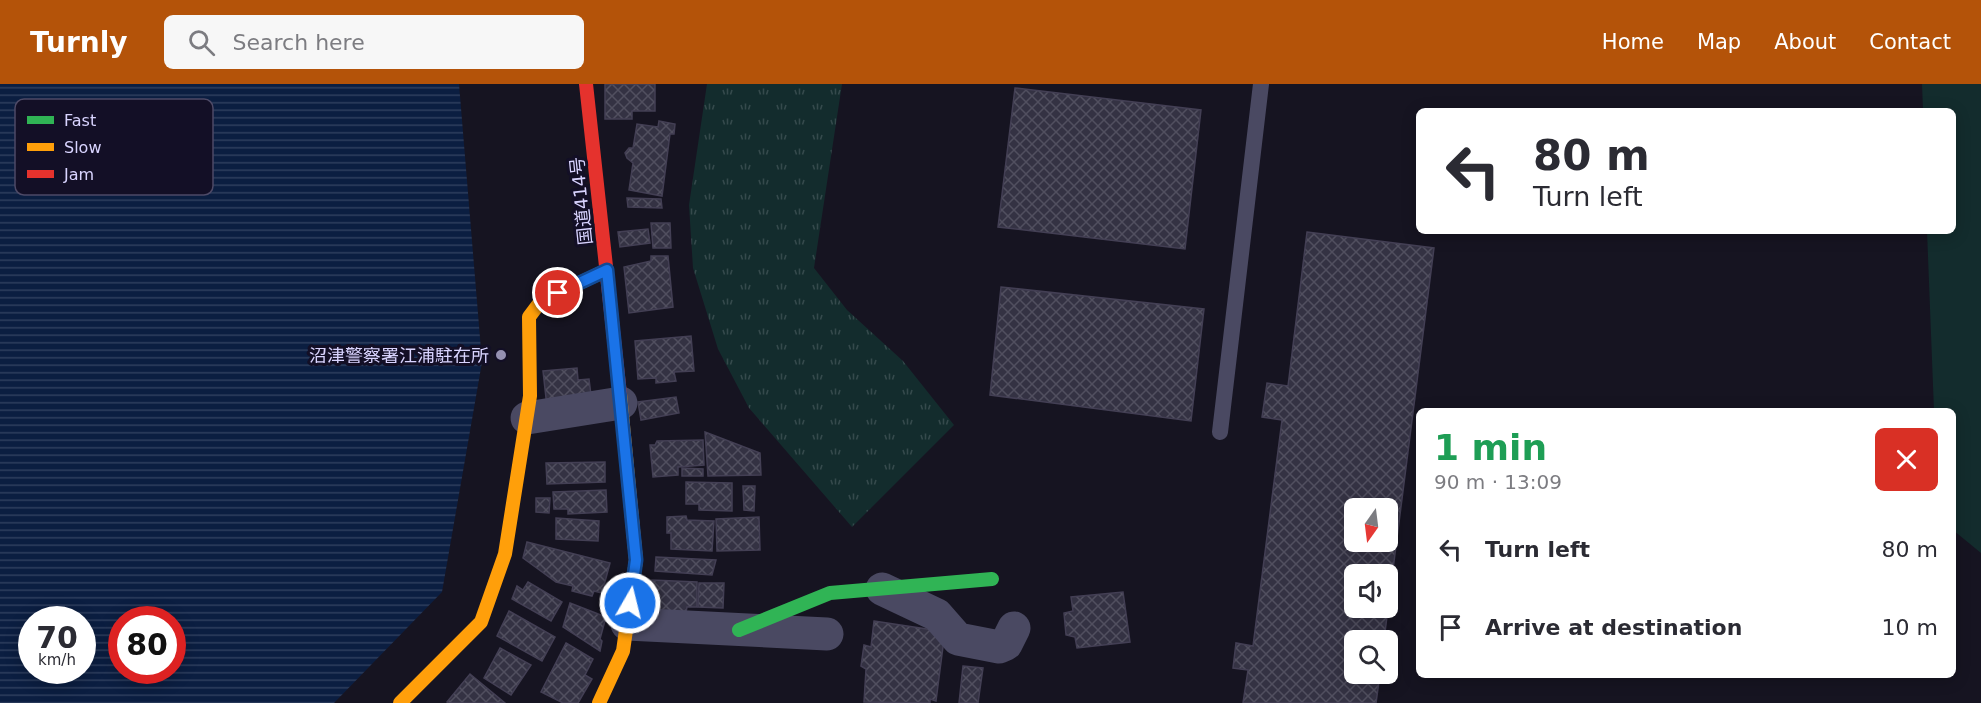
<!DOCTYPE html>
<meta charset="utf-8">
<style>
:root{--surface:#fff;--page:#f7f7f7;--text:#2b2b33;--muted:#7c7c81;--accent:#b45309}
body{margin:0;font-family:"DejaVu Sans","Noto Sans JP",sans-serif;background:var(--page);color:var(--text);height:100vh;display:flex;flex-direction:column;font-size:22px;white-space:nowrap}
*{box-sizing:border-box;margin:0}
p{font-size:20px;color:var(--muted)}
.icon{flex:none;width:33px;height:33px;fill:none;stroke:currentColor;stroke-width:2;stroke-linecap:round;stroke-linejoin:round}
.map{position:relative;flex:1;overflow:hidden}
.panel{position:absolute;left:1416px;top:324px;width:540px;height:270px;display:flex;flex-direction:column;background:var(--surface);border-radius:9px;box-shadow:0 3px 15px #0003}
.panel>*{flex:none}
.hud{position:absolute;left:1416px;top:24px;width:540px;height:126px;border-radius:9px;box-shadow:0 3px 15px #0003;background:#fff;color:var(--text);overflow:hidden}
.needle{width:39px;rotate:194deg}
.tools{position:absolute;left:1344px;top:414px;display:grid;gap:12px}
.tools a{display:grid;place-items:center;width:54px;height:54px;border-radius:9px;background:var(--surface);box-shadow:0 3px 15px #0003;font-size:30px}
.speed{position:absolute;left:18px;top:522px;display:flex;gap:12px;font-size:30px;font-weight:700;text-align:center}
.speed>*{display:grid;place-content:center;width:78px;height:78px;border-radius:50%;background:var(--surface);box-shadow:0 3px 15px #0003;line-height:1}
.speed small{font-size:15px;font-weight:400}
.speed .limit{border:9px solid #d22;background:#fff;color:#111}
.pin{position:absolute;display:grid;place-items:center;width:51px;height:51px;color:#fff;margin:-26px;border:3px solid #fff;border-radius:50%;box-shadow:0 2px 6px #0007}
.me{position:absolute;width:66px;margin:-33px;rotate:8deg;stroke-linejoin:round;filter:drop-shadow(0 0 4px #0008)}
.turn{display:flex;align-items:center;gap:21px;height:126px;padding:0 18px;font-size:27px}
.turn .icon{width:78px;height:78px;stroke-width:2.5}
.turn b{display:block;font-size:42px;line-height:51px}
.round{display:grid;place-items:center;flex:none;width:63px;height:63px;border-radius:9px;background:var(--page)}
.head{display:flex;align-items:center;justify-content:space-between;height:102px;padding:0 18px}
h1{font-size:36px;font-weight:700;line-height:45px;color:#1e9e55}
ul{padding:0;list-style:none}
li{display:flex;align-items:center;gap:18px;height:78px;padding:0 18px}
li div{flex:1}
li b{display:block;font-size:22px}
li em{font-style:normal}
header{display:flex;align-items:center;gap:36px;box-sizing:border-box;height:84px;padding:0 30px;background:var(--accent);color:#fff}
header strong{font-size:28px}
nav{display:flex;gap:33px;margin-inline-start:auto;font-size:21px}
.search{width:420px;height:54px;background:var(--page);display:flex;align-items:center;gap:15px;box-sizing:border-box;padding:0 21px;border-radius:9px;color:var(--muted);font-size:22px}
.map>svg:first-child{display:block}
.grass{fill:url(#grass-tufts)}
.pitch{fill:#132c2d}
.water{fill:url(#water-rules);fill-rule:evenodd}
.building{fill:url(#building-cross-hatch);stroke:#433f54;stroke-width:1.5;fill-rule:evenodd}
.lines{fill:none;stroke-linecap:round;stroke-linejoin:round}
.lane{stroke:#4a4962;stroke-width:16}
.street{stroke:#4a4962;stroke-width:33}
.fast{stroke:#30b455;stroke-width:14}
.slow{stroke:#ff9f0a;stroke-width:14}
.jam{stroke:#e5322d;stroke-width:14}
.route-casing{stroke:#114b97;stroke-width:15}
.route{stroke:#1a73e8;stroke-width:10}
.poi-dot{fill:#9591b1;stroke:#130f26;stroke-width:2}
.labels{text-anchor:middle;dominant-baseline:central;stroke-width:6;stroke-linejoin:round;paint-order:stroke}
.street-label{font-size:18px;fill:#d9d4ff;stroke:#130f26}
.poi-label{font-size:18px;fill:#d9d4ff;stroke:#130f26;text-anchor:end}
.key{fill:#130f26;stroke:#4e4a67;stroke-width:1.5}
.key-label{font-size:16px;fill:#d9d4ff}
</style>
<header>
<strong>Turnly</strong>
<div class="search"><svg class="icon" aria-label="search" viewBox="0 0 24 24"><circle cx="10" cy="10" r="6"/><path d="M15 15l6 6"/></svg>Search here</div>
<nav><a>Home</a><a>Map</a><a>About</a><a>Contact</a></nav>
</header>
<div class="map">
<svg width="1981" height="619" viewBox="0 0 1981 619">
<defs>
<pattern id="grass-tufts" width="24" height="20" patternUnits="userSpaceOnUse" patternTransform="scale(1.5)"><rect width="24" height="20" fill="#132c2d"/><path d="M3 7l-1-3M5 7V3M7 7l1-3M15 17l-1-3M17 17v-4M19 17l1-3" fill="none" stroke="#354a4c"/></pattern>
<pattern id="water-rules" width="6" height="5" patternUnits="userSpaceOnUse" patternTransform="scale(1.5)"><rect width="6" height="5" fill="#0b1e41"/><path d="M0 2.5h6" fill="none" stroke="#2e3e5e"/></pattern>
<pattern id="building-cross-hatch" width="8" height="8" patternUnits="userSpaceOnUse" patternTransform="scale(1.5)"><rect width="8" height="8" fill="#343243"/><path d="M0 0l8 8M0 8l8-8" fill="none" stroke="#514f5f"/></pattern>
</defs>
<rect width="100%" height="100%" fill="#161421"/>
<polygon class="grass" points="707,0 842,0 814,184 847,226 903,277 954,341 852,443 749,324 718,265 693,184 689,121"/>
<polygon class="pitch" points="1922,0 1981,0 1981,469 1953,446 1953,327 1934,327 1927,147 1953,147 1953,27 1923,27"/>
<path class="water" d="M0 0H459L482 278 442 508 334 619H0ZM32 536H82V586H32ZM122 536H172V586H122Z"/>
<g class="building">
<polygon points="605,0 655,0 655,27 632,27 632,35 605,35"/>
<polygon points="1015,4 1201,26 1185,165 998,143"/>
<polygon points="659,37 675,40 674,50 670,50 662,112 629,106 633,79 627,74 625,69 629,64 633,64 637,40 658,43"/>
<polygon points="627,114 661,115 662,124 628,123"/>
<polygon points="651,139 670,139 671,164 653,164"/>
<polygon points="648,145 650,159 620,163 618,148"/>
<path d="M1307 148 1434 164 1384 556H1354V590H1380L1376 619H1243L1248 586 1233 584 1236 559 1253 562 1282 336 1262 333 1267 299 1288 302ZM1354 424H1388V458H1354ZM1354 490H1388V524H1354Z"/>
<polygon points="651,172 668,172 673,223 629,229 624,183 651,177"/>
<polygon points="1001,203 1204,225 1191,337 990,311"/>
<polygon points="691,252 694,287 674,288 676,297 656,299 656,294 638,295 635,257"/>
<polygon points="577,284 578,296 589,295 592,319 547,323 543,287"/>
<polygon points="676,313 679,329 641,336 638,318"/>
<polygon points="705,348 760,369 761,391 708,392"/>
<polygon points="703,356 704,381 678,383 678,391 653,393 650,361 655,361 657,357"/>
<polygon points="605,378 605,398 547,400 546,379"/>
<polygon points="682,384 703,385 703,392 682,392"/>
<polygon points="686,398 732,399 732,427 699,426 699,420 686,420"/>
<polygon points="743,402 755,402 754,427 744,426"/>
<polygon points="606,406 607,428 568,430 568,425 554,425 553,408"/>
<polygon points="536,414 550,414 549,429 536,428"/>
<polygon points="686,432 687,436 714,437 712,467 671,465 671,449 667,449 667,433"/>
<polygon points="759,433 760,466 717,467 716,435"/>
<polygon points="556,434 599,437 598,457 556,455"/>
<polygon points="527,458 610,479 602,509 594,507 592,512 572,507 573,502 556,498 523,474"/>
<polygon points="656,473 716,476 712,491 655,487"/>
<polygon points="652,496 697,498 697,523 687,523 686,528 653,527"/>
<polygon points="528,498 562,518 551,537 512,515 517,502 523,506"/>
<polygon points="699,499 724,499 723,524 698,523"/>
<polygon points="1123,508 1130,558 1077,564 1075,553 1066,551 1064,529 1073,527 1071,513"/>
<polygon points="570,519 606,533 600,555 602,557 600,567 563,543"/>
<polygon points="509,527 555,553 542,577 497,552"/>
<polygon points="874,537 940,547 944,555 936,617 930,615 930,619 864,618 866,585 861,582 864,561 871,563"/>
<polygon points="566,559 593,575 585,591 592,595 578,619 563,619 541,608"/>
<polygon points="500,564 531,581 511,611 484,594"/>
<polygon points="963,582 983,584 978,619 959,619"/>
<polygon points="470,590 505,619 448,619 447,618"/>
</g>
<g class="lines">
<polyline class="lane" points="1220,348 1261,0"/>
<g class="street">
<polyline points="527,334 621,319"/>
<polyline points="882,505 937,531 958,555 999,563 1006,560 1014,544"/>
<polyline points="627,540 827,550"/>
</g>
<polyline class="fast" points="739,546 830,509 992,495"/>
<g class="slow">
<polyline points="400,619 481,538 505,470 530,312 529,233 541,217 607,186"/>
<polyline points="599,619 623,567 636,476 620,310"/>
</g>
<polyline class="jam" points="586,0 620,310"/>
</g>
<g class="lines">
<defs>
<polyline id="route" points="558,209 607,186 636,476 630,519"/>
</defs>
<use href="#route" class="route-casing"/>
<use href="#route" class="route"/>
</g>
<circle class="poi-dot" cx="501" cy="271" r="6"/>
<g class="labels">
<g class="street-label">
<text transform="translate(581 117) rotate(-96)">国道414号</text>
</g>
<g class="poi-label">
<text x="489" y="271">沼津警察署江浦駐在所</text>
</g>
</g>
<rect x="15" y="15" width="198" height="96" rx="9" class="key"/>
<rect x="27" y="32" width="27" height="8" fill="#30b455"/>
<rect x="27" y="59" width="27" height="8" fill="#ff9f0a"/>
<rect x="27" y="86" width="27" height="8" fill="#e5322d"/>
<g class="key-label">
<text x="64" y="42">Fast</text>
<text x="64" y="69">Slow</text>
<text x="64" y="96">Jam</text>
</g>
</svg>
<div class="tools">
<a><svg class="needle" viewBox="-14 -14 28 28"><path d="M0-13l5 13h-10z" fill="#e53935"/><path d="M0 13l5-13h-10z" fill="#7c7c81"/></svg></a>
<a><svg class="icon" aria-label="sound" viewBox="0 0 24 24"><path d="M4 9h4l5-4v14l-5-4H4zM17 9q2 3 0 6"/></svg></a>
<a><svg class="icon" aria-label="search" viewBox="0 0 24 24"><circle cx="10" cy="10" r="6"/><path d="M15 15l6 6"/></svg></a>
</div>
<div class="speed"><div>70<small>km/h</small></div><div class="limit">80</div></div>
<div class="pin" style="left:558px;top:209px;background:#d93025"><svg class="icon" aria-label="arrive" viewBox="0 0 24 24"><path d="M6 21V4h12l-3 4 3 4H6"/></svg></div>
<svg class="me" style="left:630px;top:519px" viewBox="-20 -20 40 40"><circle r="17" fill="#1a73e8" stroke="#fff" stroke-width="3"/><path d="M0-11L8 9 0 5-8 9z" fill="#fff"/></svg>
<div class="hud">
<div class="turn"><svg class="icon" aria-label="left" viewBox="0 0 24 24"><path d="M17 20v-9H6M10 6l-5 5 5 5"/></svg><div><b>80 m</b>Turn left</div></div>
</div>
<section class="panel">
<div class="head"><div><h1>1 min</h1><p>90 m · 13:09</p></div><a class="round" style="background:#d93025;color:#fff"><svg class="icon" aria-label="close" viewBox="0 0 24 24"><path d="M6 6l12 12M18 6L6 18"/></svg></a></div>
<ul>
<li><svg class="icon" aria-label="left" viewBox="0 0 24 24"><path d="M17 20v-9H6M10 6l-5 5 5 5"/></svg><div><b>Turn left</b></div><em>80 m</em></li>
<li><svg class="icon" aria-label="arrive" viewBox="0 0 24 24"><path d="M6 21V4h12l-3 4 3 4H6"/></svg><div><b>Arrive at destination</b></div><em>10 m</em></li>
</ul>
</section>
</div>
